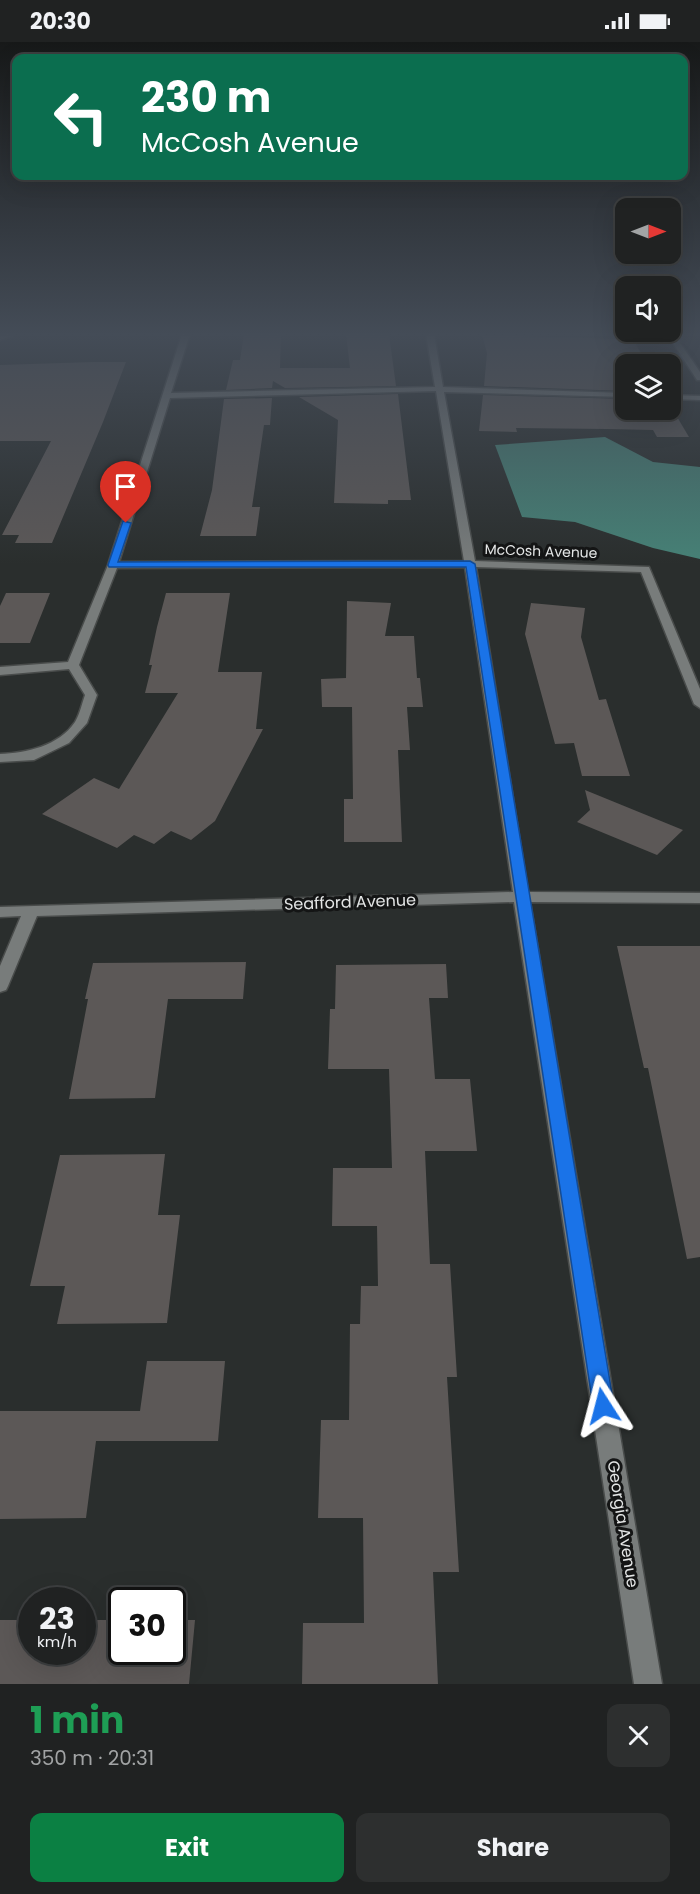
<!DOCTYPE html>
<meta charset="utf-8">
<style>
:root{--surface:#202222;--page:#2d2f2f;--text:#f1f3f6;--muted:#a2a4a5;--line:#3d3f40;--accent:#0b8043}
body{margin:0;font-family:Poppins,sans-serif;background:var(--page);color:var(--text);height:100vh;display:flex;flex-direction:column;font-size:22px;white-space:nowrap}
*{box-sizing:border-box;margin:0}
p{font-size:20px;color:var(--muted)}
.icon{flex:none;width:33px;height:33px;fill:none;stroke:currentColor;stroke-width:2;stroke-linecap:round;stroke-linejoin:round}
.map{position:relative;height:1642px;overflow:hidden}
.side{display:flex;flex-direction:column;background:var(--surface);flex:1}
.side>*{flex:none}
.hud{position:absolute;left:12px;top:12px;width:676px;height:126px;border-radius:12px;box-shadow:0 6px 24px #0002,0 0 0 2px var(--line);background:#0b6e4f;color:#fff;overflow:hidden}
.needle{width:39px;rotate:90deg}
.fabs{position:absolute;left:615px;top:156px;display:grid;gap:12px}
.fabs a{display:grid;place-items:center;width:66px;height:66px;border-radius:12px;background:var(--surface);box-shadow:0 6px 24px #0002,0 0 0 2px var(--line);font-size:30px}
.speed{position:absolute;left:18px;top:1545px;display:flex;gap:12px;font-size:30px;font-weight:700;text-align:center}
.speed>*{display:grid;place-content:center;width:78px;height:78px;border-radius:50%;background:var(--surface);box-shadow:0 6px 24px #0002,0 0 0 2px var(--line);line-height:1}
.speed small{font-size:15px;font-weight:400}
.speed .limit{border:3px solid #111;border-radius:9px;background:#fff;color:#111}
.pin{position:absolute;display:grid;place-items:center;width:51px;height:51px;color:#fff;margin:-62px -26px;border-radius:50% 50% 50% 0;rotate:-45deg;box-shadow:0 0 6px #0007}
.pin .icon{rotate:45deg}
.me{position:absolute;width:66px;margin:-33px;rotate:351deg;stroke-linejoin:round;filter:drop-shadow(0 0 4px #0008)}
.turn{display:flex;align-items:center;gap:21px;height:126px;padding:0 30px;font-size:27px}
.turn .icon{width:78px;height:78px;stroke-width:2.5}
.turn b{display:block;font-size:42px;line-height:51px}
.round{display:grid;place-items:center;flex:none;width:63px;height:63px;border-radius:12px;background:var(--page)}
.head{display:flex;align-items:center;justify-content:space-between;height:102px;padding:0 30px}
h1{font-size:36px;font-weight:700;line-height:45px;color:#1e9e55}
.cta{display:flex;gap:12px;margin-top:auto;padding:12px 30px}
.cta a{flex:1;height:69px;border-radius:12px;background:var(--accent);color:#fff;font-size:24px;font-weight:700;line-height:69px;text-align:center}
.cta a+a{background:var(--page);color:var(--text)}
.status{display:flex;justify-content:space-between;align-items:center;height:42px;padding:0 30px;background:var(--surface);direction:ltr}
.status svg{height:16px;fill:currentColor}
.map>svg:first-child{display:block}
</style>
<div class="status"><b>20:30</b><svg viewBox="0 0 49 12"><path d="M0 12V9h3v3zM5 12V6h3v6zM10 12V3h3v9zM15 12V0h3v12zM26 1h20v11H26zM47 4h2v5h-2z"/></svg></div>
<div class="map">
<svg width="700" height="1642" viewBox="0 0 700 1642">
<rect width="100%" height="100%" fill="#2a2e2d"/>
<path fill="#468176" d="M605,395L653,420L700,425V517L653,506L575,480L522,475L495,403Z"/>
<g fill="#5c5857">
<path d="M244,292H281L280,326H350L346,292H389L396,344L285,346L273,339L272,346L226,348L233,318H240Z"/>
<path d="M482,293L620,297L621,301H635L647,322H626V349L484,344L487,311Z"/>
<path d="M93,320H126L103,380L52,501H15L19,493H2L51,399H0V323Z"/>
<path d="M398,352L411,458H388V462L334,461L338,378L299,355Z"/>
<path d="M483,353L626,357V368H670V363L689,395H657L653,388L607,387L516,386L517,390L479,389Z"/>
<path d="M272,356L270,383H264L252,465H260L256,494H200L212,448L224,357Z"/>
<path d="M6,551H50L30,601H0V564Z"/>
<path d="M166,551H230L218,630H262L256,687H263L215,779L191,798L171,789L154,802L134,793L117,806L42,772L94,736L119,747L178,651H145L152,623H149L157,585Z"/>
<path d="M347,559L391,561L385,594H414L417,636H420L423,665H407L410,708H398L402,800H344V757H353L352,665H322L321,637L346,636Z"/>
<path d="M531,561L585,566L581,595L599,658L606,657L630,734H582L574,701L555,702L525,592Z"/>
<path d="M585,748L683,788L657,813L577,780L590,768Z"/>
<path d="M617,904H700V1215L687,1217L648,1026H644Z"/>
<path d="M246,920L243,957H168L155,1056L69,1057L88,957H85L93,921Z"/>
<path d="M446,922L448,956H429L435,1037H470L477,1109H425L430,1222H450L457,1335H447L459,1530H433L438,1642H302L303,1581H364L363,1476H318L321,1378H349L350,1282H360L361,1244H378L377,1184H332L333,1126H392L389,1027H328L330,967H335L336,923Z"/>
<path d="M165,1112L158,1173H180L167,1281L57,1282L65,1244H30L60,1113Z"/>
<path d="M147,1319H225L218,1399H96L86,1476L0,1477V1369H140Z"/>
<path d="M0,1578H32V1610H82V1578H122V1610H172V1578H195L189,1642H0Z"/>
</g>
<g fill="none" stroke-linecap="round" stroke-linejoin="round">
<defs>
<g id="minor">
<path d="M12,292V294L0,298V293Z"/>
<path d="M182,292H190L171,351L435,345L426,292H434L443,345L626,351V355L444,350L475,519L649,525L700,647V666L694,662L641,530L476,525L528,850L700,851V861L530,860L662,1642H634L514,860L37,874L8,944L6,948L0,950V924L21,874L0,875V865L513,850L465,525L117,526L79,623L97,653L87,681L69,701L34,718L0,720V712C26,711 59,704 75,680C80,672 82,661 85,653L69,627L0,633V625L68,620L108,523ZM436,349L464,519L119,520L170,356Z"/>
<path d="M667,292H674L700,330V338H697Z"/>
<path d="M670,353L700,354V358L670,357Z"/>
</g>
</defs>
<use href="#minor" stroke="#494c4b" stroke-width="3"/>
<use href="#minor" fill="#787c7b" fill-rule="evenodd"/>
</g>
<linearGradient id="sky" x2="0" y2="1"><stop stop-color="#171919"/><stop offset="0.56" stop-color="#444c57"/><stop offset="1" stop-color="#444c57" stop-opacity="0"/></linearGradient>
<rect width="700" height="522" fill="url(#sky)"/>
<path fill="#1a73e8" stroke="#114b97" stroke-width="1.5" d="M123,479L131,481L118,520L470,519L475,522L614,1364L611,1371L603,1374L596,1371L593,1364L466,525H109L108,523Z"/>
<g text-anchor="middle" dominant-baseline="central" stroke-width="6" stroke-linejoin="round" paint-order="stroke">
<g font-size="14" fill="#e4e6e6" stroke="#141515">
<text transform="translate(541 509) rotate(2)">McCosh Avenue</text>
</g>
<g font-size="16" fill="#e4e6e6" stroke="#141515">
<text transform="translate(350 860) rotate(-2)">Seafford Avenue</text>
<text transform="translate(623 1482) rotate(81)">Georgia Avenue</text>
</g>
</g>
</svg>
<div class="fabs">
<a><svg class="needle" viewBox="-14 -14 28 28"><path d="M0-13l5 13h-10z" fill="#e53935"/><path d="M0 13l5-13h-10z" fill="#a2a4a5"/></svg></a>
<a><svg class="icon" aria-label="sound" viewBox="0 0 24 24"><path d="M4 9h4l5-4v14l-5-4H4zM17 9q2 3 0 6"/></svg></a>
<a><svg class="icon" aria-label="layers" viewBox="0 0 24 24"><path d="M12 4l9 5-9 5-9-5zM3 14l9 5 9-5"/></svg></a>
</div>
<div class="speed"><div>23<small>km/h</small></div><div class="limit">30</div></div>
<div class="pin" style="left:126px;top:481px;background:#d93025"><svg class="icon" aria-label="arrive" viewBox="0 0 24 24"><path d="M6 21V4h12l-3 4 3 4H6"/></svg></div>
<svg class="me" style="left:603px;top:1364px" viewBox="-20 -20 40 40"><path d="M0-17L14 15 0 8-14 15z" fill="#1a73e8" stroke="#fff" stroke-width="4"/></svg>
<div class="hud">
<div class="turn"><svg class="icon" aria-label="left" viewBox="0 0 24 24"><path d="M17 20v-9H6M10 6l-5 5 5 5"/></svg><div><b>230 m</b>McCosh Avenue</div></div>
</div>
</div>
<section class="side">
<div class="head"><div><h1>1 min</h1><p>350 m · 20:31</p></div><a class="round"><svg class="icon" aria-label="close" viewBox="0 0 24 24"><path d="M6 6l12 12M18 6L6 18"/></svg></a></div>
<div class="cta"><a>Exit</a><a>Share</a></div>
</section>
